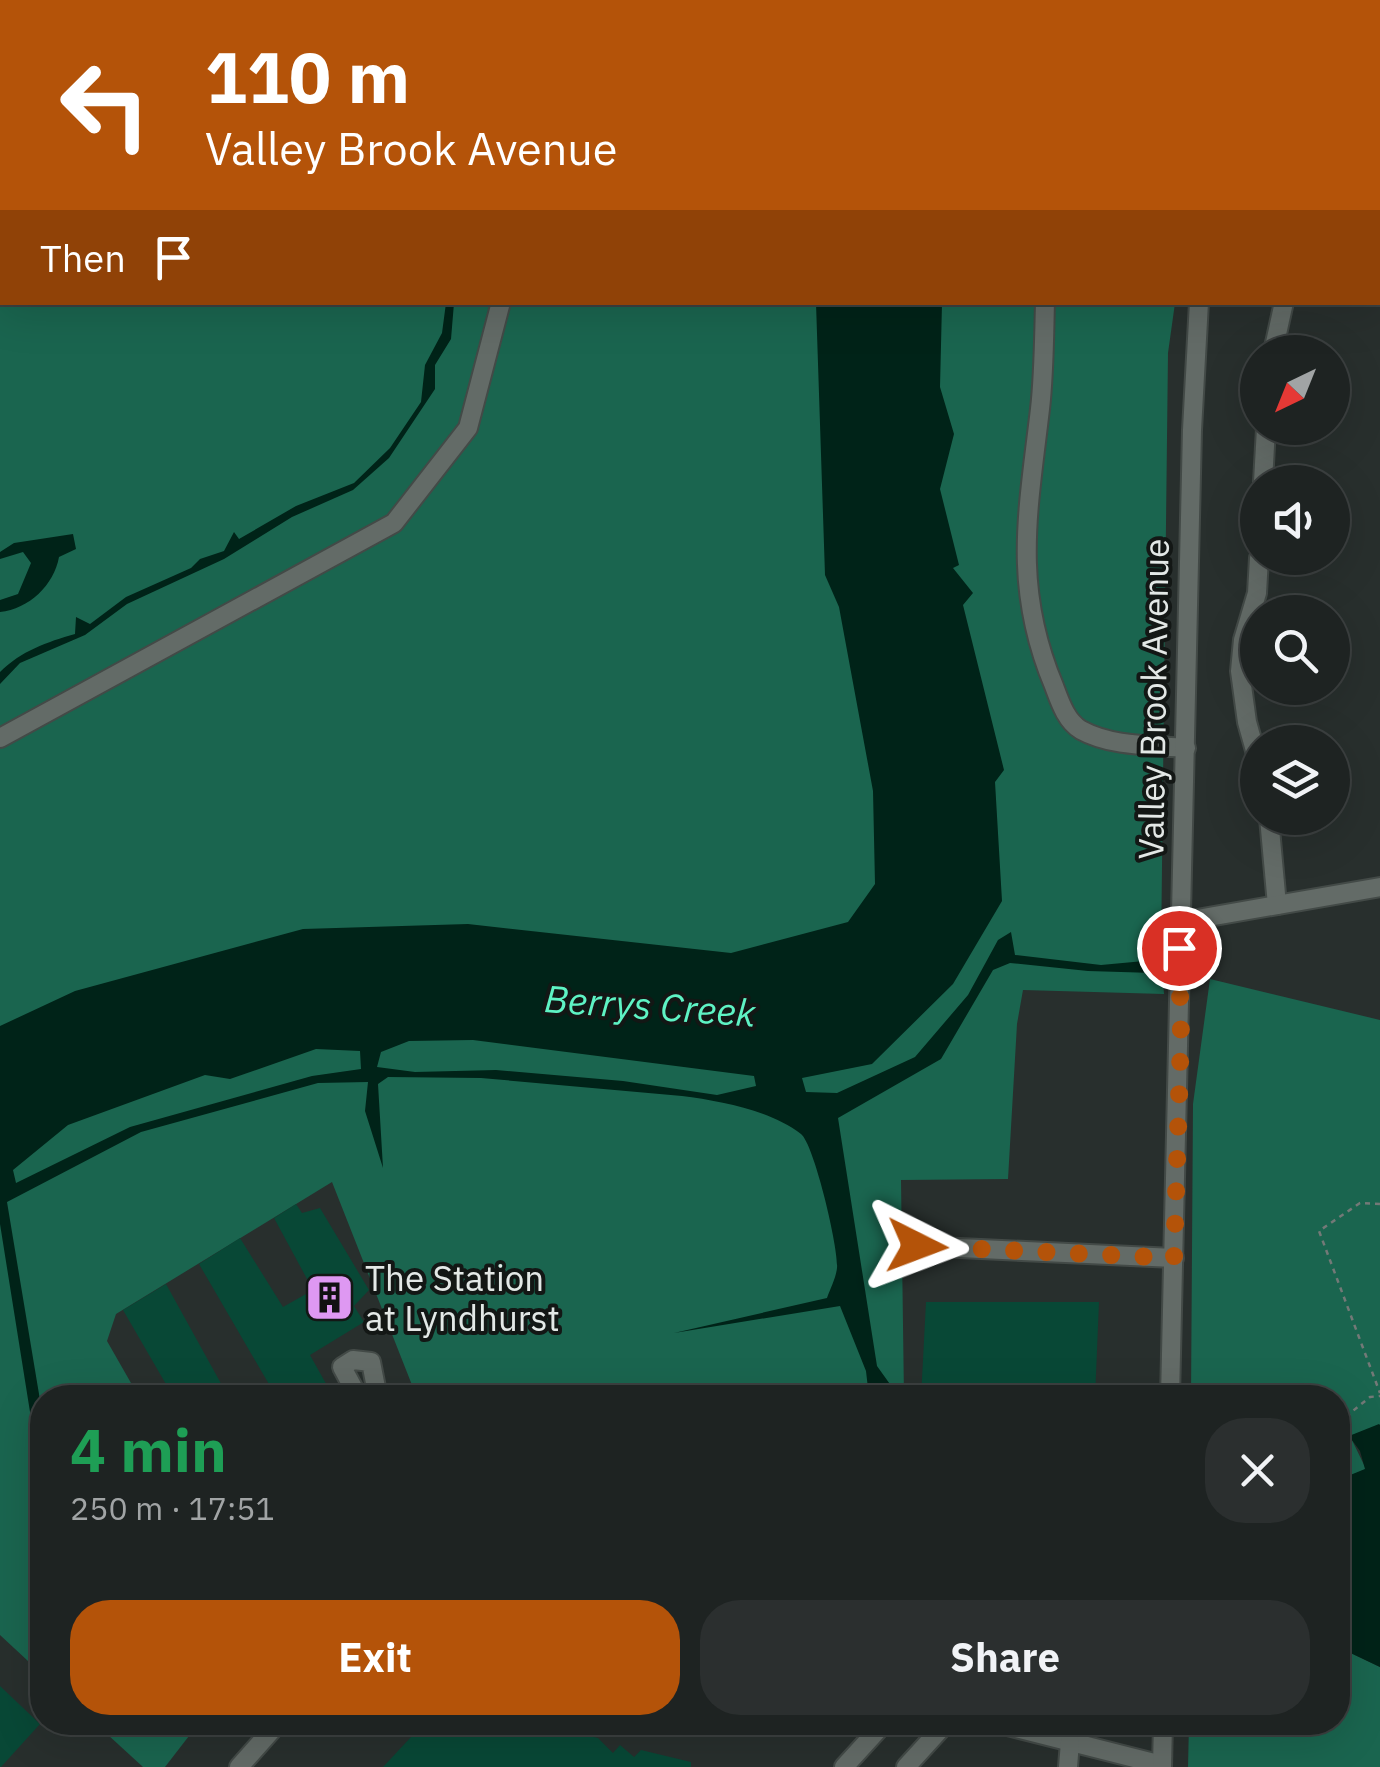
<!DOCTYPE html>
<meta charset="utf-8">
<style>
:root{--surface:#1e2322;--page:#2b2f2f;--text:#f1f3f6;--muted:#a1a4a5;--line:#3c4040;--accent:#b45309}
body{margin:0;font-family:"IBM Plex Sans",sans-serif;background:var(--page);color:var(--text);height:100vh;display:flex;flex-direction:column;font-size:38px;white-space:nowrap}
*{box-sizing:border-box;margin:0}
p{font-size:32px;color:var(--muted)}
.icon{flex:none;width:55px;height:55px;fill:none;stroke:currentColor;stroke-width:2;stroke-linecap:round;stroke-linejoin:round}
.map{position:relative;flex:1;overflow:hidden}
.sheet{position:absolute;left:30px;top:1385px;width:1320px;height:350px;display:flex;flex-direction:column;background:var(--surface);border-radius:40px;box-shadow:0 10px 40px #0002,0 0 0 2px var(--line)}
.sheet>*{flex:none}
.guide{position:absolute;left:0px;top:0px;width:1380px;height:305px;box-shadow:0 10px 40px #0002,0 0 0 2px var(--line);background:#b45309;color:#fff;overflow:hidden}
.needle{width:65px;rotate:223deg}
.tools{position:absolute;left:1240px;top:335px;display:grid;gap:20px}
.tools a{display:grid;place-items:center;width:110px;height:110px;border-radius:50%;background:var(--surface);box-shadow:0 10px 40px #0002,0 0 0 2px var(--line);font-size:50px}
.pin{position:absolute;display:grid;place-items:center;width:85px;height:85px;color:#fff;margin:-42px;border:5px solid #fff;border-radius:50%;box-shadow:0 2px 10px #0007}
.me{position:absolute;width:110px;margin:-55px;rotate:93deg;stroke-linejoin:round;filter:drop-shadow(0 0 8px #0008)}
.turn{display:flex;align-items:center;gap:35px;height:210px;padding:0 40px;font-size:45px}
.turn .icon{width:130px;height:130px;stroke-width:2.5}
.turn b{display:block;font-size:70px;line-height:85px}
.then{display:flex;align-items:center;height:95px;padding:0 40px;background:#0003;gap:20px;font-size:38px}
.round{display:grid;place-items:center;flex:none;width:105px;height:105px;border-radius:40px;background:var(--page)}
.overview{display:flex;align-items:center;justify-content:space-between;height:170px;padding:0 40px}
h1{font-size:60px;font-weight:800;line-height:75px;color:#1e9e55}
.primary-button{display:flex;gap:20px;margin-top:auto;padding:20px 40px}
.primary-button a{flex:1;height:115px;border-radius:40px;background:var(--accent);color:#fff;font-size:40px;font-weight:800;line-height:115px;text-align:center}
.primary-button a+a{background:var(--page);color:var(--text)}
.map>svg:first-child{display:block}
</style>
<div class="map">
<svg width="1380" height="1767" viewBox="0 0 1380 1767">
<rect width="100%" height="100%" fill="#282f2d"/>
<g fill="#1a654f">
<path d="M0,0H1372L2,2V302L1175,303L1168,353L1161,953L1164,994L1023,990L1017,1024L1008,1179L901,1180L904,1397H413L412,1385L332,1182L116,1314L107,1341L139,1397L42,1398V1674L0,1635Z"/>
<path d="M1210,979L1380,1020V1425L1350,1436L1366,1469L1343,1479L1338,1475V1398H1191L1193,1104Z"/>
<path d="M1338,1647L1380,1667V1767H1188L1189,1723L1338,1722Z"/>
<path d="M95,1723H199L165,1767H143Z"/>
</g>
<g fill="#002318" fill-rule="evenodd">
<path d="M446,303H454L451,339L435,365V389L389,458L353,490L292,517L224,559L127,604L85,635L20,663L0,684V672C21,651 47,642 75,634L76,617L90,624L126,597L191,568L200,559L224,551L234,532L239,539L296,506L354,483L390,448L421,402L425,365L442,333Z"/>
<path d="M816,303H942L940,387L954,434L940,489L959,565L953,568L973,593L963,605L1004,770L995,782L1002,901L953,984L872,1064L802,1078L806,1092L837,1093L915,1057L968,995L998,940L1011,932L1015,955L1101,965L1155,960L1154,973L1088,971L1010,963L993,970L941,1059L838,1118L877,1366L892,1387L884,1397H869L866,1371L840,1306L674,1333L827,1298C830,1289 836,1278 837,1268C839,1249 814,1144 801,1134C769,1110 721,1101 682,1096L481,1078L388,1077L378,1084L383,1168L365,1111L368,1082L318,1083L141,1132L7,1202L42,1412V1487L0,1224V1026L75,991L303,929L468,924L731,953L848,922L875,884L873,791L839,607L825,575ZM473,1040L754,1076L756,1086L717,1095L623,1081L496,1070L415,1072L377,1067L381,1052L409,1041ZM316,1049L360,1051L361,1069L312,1076L130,1127L16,1183L13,1170L68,1125L205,1075L230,1079Z"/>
<path d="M73,534L76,549L59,557C54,585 29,609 0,612V600L18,594L31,563L23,552L0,559V552L14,543Z"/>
<path d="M1379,1424L1380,1425V1667L1338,1647V1475L1343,1478L1365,1469L1360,1451L1349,1436Z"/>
</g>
<g fill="#084836">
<path d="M296,1204L302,1213L320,1208L369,1290L354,1306L364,1322L310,1355L334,1398H277L199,1264L240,1238L283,1307L313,1290L274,1218Z"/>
<path d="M166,1284L229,1398H174L123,1310Z"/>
<path d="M926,1302H1099L1095,1398H921Z"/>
<path d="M0,1686L40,1724L1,1767H0Z"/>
<path d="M425,1722L440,1734L450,1722H520L531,1733L538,1725L552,1737L559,1729L598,1738L613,1753L620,1745L634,1757L641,1750L691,1762V1767H383Z"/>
</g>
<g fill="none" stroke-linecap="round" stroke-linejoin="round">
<defs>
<g id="minor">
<path d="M454,0L455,2"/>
<path d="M1001,0V2"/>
<path d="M1215,0L1218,2"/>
<path d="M1378,26L1380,25"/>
<path d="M1378,257L1380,256"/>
<path d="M1045,302C1044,338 1044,374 1040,409C1028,512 1012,586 1054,686C1060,702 1066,721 1081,730C1112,747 1152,745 1186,748"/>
<path d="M1273,352L1284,302"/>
<path d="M1263,482L1266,428"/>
<path d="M0,738L394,523L468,428L501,302"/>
<path d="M1258,761L1247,722L1240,671L1243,640L1257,593L1259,558"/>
<path d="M1269,818L1277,905"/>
<path d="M1180,922L1380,887"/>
<path d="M917,1246L1174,1258"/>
<path d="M378,1396L357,1395L342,1367L353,1360L371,1362L378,1398"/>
<path d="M1170,1398L1192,430L1199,302"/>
<path d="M992,1722L1162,1765"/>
<path d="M239,1767L279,1722"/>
<path d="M844,1767L885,1722"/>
<path d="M906,1767L947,1722"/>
<path d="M1068,1767L1070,1742"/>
<path d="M1162,1767L1163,1722"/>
</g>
</defs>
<use href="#minor" stroke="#434a47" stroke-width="22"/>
<g stroke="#737977" stroke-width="2.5" stroke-dasharray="5 5" stroke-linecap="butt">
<path d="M0,235L2,231"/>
<path d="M1380,1204L1360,1203L1319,1231L1380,1393"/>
<path d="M1338,1423L1370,1397L1380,1396"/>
</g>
<use href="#minor" stroke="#636b67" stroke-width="18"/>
</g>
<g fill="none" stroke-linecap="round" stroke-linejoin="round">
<path stroke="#b45309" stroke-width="18" stroke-dasharray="0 32.4" d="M917,1246L1174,1258L1181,1036L1179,948"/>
</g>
<defs>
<symbol id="building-square" viewBox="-11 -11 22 22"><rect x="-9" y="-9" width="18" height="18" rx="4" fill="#de98f2" stroke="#131715"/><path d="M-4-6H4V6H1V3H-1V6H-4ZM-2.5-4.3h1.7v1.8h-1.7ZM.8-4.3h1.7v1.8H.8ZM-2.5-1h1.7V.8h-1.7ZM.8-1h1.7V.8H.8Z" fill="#111"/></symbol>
</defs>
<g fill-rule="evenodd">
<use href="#building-square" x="302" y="1270" width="55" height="55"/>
</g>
<g text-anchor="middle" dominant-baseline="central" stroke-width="8" stroke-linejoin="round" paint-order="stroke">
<g font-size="35" fill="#e3e8e6" stroke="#131715">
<text transform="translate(1153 699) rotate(-89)">Valley Brook Avenue</text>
</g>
<g font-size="35" fill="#e3e8e6" stroke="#131715" text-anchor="start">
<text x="365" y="1278">The Station<tspan x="365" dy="40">at Lyndhurst</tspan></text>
</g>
<g font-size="38" font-style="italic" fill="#5ef3c4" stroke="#131715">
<text transform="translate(650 1005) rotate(4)">Berrys Creek</text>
</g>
</g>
</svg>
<div class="tools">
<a><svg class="needle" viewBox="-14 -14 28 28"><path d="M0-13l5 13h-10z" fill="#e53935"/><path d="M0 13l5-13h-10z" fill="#a1a4a5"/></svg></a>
<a><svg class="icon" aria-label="sound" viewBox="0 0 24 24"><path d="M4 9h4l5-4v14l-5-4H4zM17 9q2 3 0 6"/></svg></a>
<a><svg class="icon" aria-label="search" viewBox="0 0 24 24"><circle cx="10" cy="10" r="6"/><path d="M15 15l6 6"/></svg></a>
<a><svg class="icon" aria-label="layers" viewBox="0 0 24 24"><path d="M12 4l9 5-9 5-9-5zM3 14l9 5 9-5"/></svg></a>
</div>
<div class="pin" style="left:1179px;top:948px;background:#d93025"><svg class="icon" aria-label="arrive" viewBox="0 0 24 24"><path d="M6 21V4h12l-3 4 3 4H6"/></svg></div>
<svg class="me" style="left:917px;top:1246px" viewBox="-20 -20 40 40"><path d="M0-17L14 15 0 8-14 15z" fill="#b45309" stroke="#fff" stroke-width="4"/></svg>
<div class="guide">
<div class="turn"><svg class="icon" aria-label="left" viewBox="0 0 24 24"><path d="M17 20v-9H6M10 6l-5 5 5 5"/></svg><div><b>110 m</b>Valley Brook Avenue</div></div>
<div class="then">Then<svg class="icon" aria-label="arrive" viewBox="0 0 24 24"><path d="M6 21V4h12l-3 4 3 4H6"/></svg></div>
</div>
<section class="sheet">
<div class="overview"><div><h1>4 min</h1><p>250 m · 17:51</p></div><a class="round"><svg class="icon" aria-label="close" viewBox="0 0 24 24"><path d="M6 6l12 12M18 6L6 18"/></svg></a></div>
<div class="primary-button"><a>Exit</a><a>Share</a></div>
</section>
</div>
